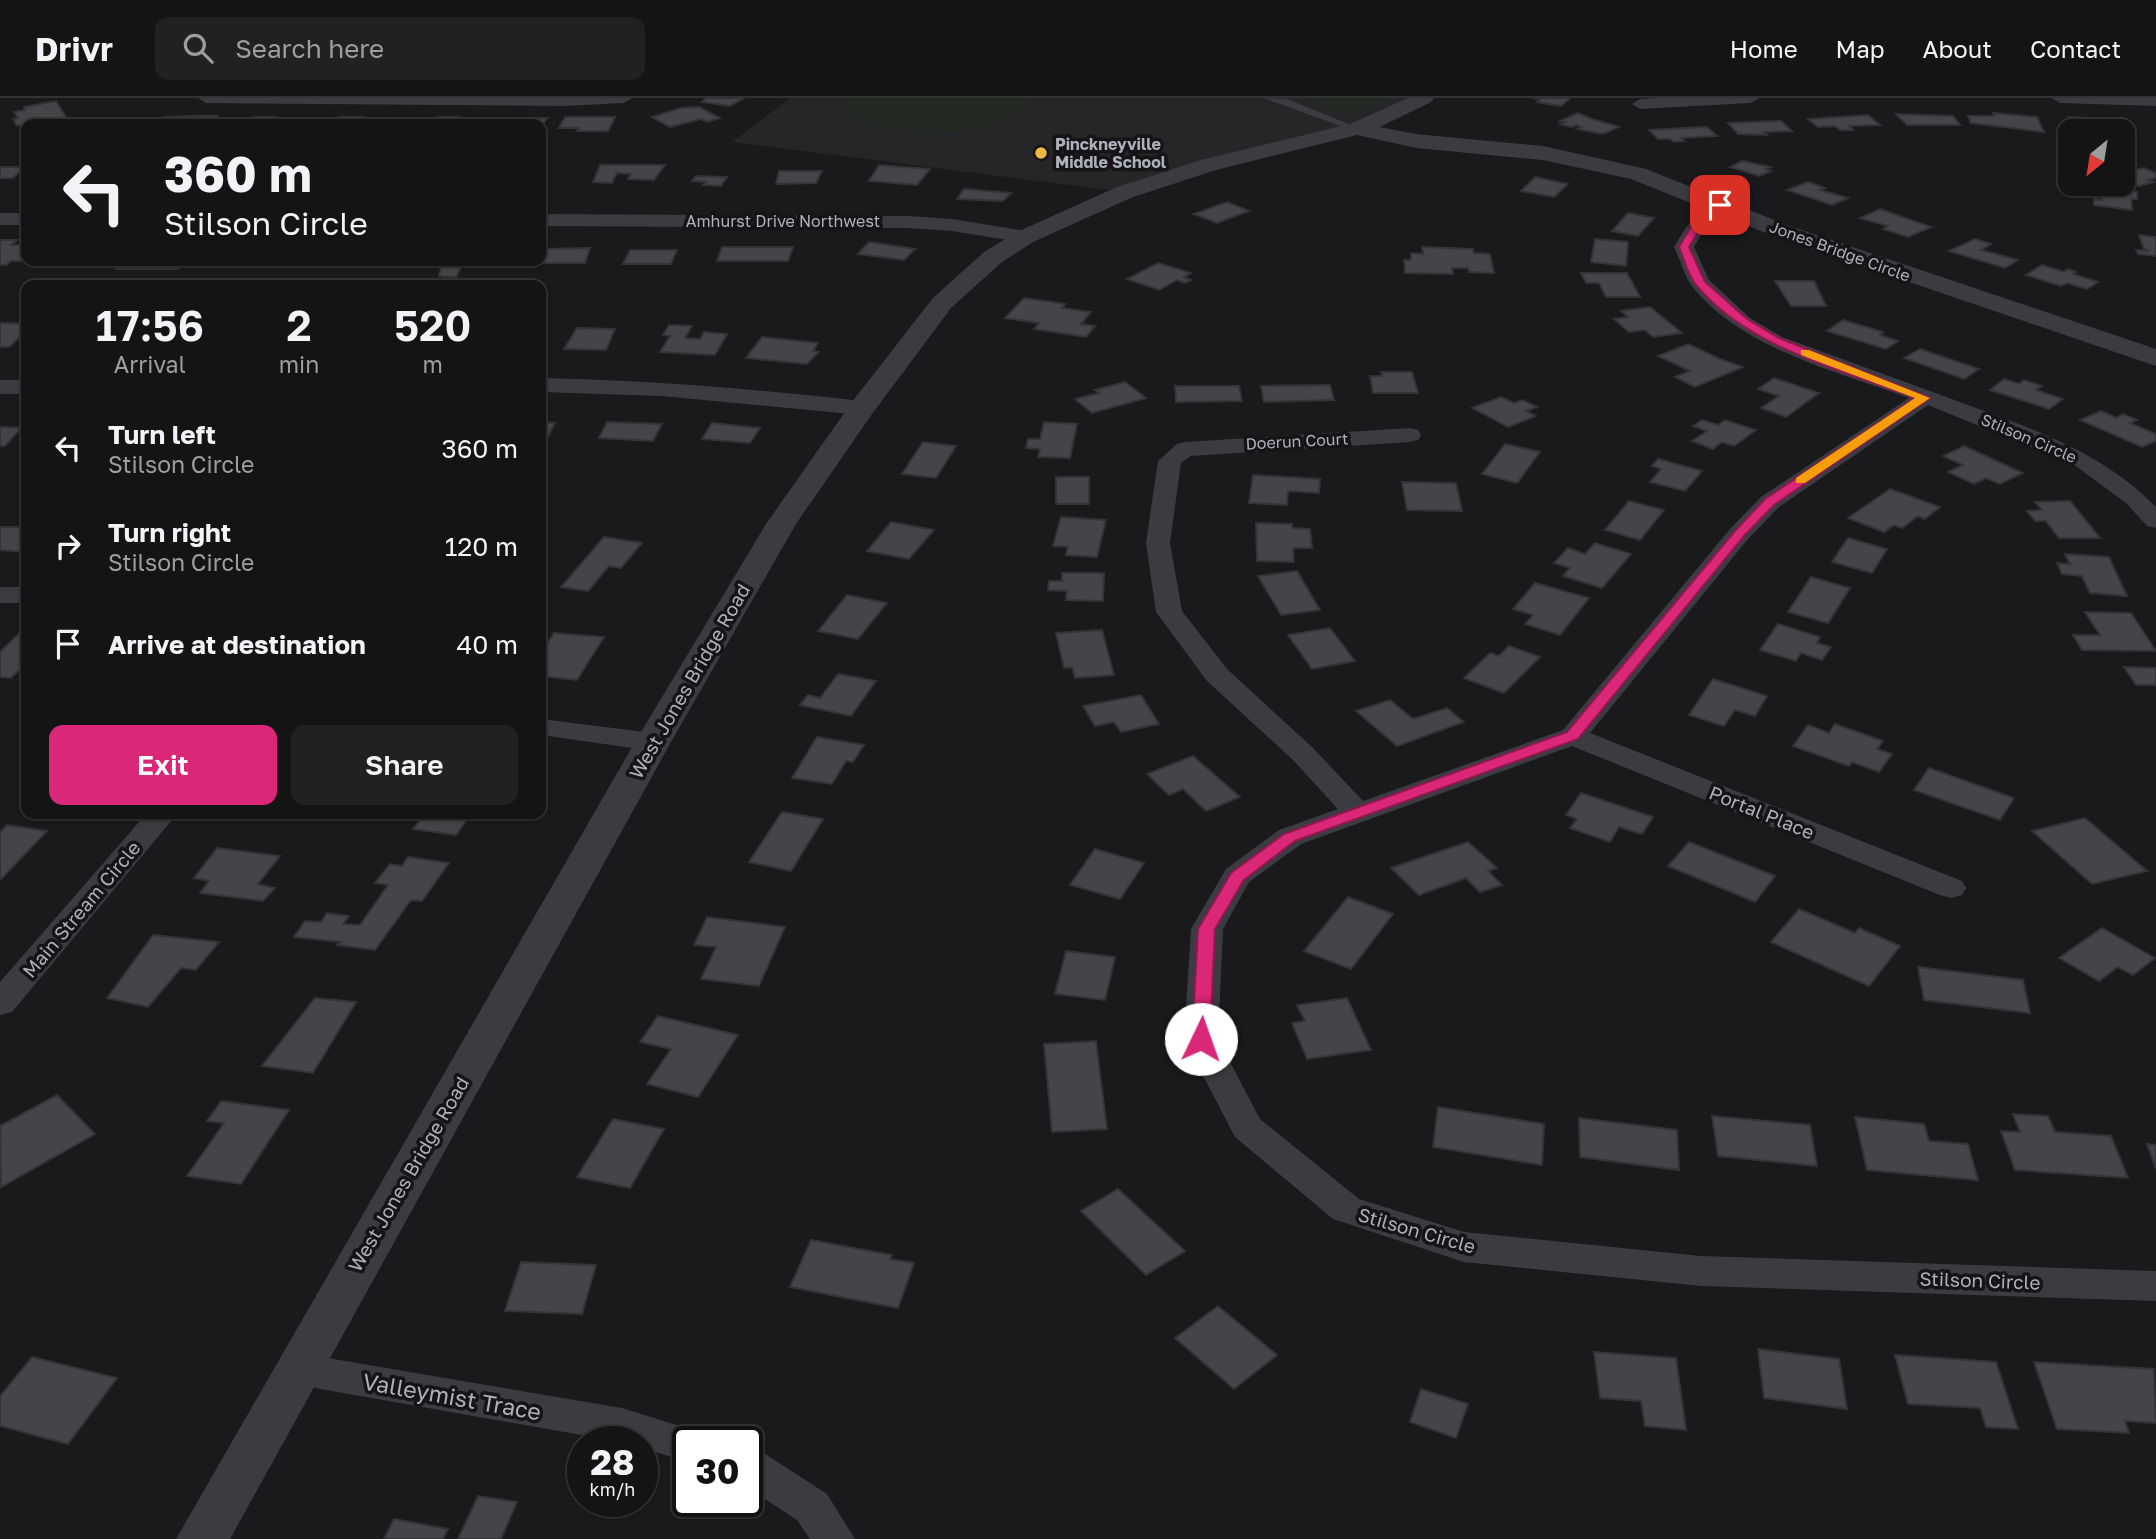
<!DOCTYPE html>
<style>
:root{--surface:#141415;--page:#212122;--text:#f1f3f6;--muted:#9d9ea0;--line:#333334;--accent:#db2777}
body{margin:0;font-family:"Golos Text",sans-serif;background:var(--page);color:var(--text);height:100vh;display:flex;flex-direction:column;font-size:26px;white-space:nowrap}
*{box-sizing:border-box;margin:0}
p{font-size:23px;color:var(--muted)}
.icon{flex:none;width:38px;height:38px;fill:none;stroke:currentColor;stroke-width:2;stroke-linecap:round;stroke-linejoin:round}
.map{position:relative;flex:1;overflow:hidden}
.sheet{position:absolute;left:21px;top:182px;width:525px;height:539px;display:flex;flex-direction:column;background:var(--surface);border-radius:14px;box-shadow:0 2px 5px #0004,0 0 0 2px var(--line)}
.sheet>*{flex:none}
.guide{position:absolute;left:21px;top:21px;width:525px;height:147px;border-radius:14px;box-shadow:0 2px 5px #0004,0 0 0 2px var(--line);background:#141415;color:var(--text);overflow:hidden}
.needle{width:46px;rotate:210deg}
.fabs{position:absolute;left:2058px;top:21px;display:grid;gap:14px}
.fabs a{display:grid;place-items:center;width:77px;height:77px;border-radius:14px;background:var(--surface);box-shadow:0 2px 5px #0004,0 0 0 2px var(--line);font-size:35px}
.speed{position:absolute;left:567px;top:1328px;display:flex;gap:14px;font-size:35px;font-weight:700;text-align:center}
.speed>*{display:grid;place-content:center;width:91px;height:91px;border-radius:50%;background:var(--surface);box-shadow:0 2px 5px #0004,0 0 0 2px var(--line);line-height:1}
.speed small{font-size:18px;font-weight:400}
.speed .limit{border:4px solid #111;border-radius:10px;background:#fff;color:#111}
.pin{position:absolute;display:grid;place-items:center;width:60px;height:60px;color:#fff;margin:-30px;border-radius:14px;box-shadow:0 4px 10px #0006}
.me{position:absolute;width:77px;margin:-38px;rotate:3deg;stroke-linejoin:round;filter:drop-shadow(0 0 5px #0008)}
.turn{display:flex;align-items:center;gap:24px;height:147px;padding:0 28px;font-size:32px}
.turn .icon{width:91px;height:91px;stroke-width:2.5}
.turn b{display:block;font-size:49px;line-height:60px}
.eta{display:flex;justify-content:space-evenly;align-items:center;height:119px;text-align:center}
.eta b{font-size:42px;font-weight:600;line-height:49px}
.button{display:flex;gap:14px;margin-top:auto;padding:14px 28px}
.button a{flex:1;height:80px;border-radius:14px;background:var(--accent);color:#fff;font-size:28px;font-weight:600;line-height:80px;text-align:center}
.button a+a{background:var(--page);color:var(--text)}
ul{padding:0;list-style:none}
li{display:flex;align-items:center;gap:21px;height:98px;padding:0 28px}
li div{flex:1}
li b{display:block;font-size:26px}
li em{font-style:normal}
header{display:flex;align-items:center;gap:42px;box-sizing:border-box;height:98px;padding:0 35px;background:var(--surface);border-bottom:2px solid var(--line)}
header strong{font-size:33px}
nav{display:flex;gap:38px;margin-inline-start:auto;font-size:24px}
.search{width:490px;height:63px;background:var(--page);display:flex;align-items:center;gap:18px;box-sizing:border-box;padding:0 24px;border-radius:14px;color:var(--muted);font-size:26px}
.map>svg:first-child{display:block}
</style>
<header>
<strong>Drivr</strong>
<div class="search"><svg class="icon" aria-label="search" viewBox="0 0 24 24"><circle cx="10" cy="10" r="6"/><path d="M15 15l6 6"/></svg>Search here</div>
<nav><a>Home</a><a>Map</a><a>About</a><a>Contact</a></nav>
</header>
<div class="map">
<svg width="2156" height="1441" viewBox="0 0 2156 1441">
<rect width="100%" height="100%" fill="#1a1a1c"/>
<path fill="#262629" d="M790,0H1424L1390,18L1125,94L732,44Z"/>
<g fill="#222a23">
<path d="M849,0H1033C1022,10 1011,19 997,25C957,40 880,41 846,11Z"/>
<path d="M1311,0H1394C1369,11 1332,27 1311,0Z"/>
</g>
<g fill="#444549" stroke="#343438" stroke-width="2">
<path d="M706,0H744L730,8L702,4Z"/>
<path d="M1533,0H1568L1569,1L1561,8L1537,4L1540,1Z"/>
<path d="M56,3L66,19L17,28L13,21L18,20L14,14L25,12L24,9Z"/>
<path d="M699,9L720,20L707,24L701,21L670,29L652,19L681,10Z"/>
<path d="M1578,15L1592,21L1619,29L1603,36L1577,31L1582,29L1577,27L1571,29L1560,26L1565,24L1560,23Z"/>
<path d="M1993,15L2037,19L2044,34L1971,25L1968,18H1994Z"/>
<path d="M1896,16L1953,18L1960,27H1907Z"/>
<path d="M1868,17L1880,27L1849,28L1853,32H1840L1835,28L1818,29L1808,21Z"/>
<path d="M198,18H217L208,26H156L164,19Z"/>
<path d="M254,19H276L274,22H306L303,26H248Z"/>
<path d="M339,19H360L386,22L383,26H334Z"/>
<path d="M438,19H458L454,26H400L403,22L435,24Z"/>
<path d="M565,19H615L608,33H577L579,30H559Z"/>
<path d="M2069,19L2122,22L2129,31H2078Z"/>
<path d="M525,20H547L541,30V26H492L494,23H523Z"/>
<path d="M96,21L124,25H141L87,26Z"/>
<path d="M1781,23L1792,33L1764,34L1767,37L1738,36L1728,25Z"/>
<path d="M1707,29L1717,38L1681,40L1685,43L1674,44L1670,41H1658L1649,32Z"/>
<path d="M1742,63L1771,69L1766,71L1771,73L1759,78L1730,69Z"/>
<path d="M600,67H665L654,82L628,81L631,76L617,75L612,85L593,84Z"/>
<path d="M879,67L930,71L917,87L869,83Z"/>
<path d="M0,69H24L13,80H0Z"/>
<path d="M2144,70L2156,75V80L2148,82L2153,84L2139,88L2123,81V75Z"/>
<path d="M779,73H822L816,85L776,86Z"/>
<path d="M696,78L727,79L721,88L703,87L706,84L692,83Z"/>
<path d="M1535,79L1568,86L1554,99L1521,93Z"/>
<path d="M1808,84L1825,90L1820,92L1848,100L1832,107L1787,92Z"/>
<path d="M2090,86L2137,94V101H2131L2132,112L2094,107V101L2102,102L2103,95L2090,94Z"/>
<path d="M964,91L1011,95L1003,103L957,101Z"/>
<path d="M1227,104L1249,113L1217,125L1194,116Z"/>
<path d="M1880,111L1894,116L1931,129L1908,139L1883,131L1888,128L1860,120Z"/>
<path d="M1628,115L1654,120L1638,138L1612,133Z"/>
<path d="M2139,137L2156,139V158L2138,156L2136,152L2149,153L2144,151Z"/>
<path d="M1595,141L1628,144L1626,168L1591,164Z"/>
<path d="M1975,141L1991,146L1981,152L2018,162L2005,170L1949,153Z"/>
<path d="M0,142H17L11,147H26V163H37H11L6,167H0Z"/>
<path d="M869,144L915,151L904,162L858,156Z"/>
<path d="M722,149H793L788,163H717Z"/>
<path d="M1422,149L1473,151L1474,155L1490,156L1494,175L1469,174L1468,170H1452L1453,176L1405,175L1404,162H1411V155L1423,156Z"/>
<path d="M590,150L585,165H537L541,163L543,151Z"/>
<path d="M630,152H677L671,166H623Z"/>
<path d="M123,163H188L178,171H116Z"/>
<path d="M443,163H513L510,169H461L456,179L439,178Z"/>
<path d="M1158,165L1191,175L1184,179L1191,182L1185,185L1177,182L1159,192L1127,181Z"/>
<path d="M2042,167L2064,174L2068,171L2076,174L2073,176L2098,184L2087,191L2067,185L2061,188L2026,177Z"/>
<path d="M1581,175H1627L1640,199H1606L1599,185H1586Z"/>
<path d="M1775,183H1814L1826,208H1791Z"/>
<path d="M1024,200L1065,206L1062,210L1091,214L1081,226L1095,228L1086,239L1034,231L1039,225L1005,220Z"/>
<path d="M1650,209L1682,235L1653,239L1645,232L1629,234L1614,221L1628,219L1621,213Z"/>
<path d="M1843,222L1883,234L1880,237L1898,243L1886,251L1827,233Z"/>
<path d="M0,225L26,226V233L9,249H0Z"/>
<path d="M669,227L692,228L685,240L700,241L704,234L727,236L715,257L660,254L670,238L663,237Z"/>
<path d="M577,230L615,231L606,252L564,251Z"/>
<path d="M762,239L818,245L813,253L819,254L807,266L746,260Z"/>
<path d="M1688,246L1720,261L1743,269L1695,289L1675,279L1690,273L1658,258Z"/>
<path d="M1920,251L1979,271L1964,281L1904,260Z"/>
<path d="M1381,274H1412L1418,295H1373L1370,278H1382Z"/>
<path d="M1774,280L1819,295L1786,319L1761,310L1779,298L1758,291Z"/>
<path d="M2004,281L2019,286L2024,282L2042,288L2036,292L2063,301L2049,311L1990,292Z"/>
<path d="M1125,284L1146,300L1092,315L1075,301L1099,295L1095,292Z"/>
<path d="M1330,287L1334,302L1264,304L1261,288Z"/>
<path d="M1175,288H1239L1242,303L1176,304Z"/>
<path d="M1501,299L1514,305L1523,302L1537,309L1526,313L1536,318L1508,329L1472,310Z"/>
<path d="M2101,313L2116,320L2123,316L2137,322L2130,325L2156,336V343L2142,349L2080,322Z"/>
<path d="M1702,322L1718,327L1725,322L1756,332L1734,348L1722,344L1713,351L1692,343L1707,333L1693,328Z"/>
<path d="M541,324L555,325L546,342H541Z"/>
<path d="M607,324L662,326L653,343L599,340Z"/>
<path d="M1044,324L1077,326L1070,360L1038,359L1040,351L1026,350L1028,341H1040Z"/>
<path d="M712,325L760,330L750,345L702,341Z"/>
<path d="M0,329L21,330L5,348H0Z"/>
<path d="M923,344L956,348L936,380L902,376Z"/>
<path d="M1505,346L1540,354L1517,385L1482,376Z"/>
<path d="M1964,348L2023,375L2000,386L1986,380L1974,386L1948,374L1963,367L1943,358Z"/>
<path d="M1658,361L1702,373L1685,393L1650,384L1661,371L1652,368Z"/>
<path d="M1253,377L1320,381L1319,395L1288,393L1287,407L1249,405Z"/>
<rect x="1056" y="379" width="33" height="27"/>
<path d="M1402,384L1456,385L1462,413L1407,412Z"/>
<path d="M1890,391L1940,409L1925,421L1918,418L1902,430L1894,427L1884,434L1848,420Z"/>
<path d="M1629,403L1664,412L1640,442L1605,432Z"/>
<path d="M2070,403L2100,440H2059L2046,423H2035L2027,413L2042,412L2035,404Z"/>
<path d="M1061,419L1106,422L1097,459L1066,457L1068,449L1053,448Z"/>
<path d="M891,424L934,432L909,461L867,453Z"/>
<path d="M1256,425L1292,426V430L1310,431L1312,450H1293L1294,464L1257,463Z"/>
<path d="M0,429H26V454L0,452Z"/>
<path d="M604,439L642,445L621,470L609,468L588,493L561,489Z"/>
<path d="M1848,440L1887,451L1872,475L1832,464Z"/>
<path d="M1595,445L1631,456L1602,490L1563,478L1570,470L1554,465L1568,450L1585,456Z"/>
<path d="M2065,456L2109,459L2127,498L2090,495L2082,478L2062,476L2057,465L2070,466Z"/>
<path d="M1297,473L1320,512L1281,517L1258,478Z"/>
<path d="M1062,475H1104L1103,503L1066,502L1067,493L1048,492L1049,483H1062Z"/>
<path d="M1811,479L1850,490L1828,525L1788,514Z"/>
<path d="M1535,485L1589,500L1560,537L1525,526L1533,517L1513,511Z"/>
<path d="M847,497L887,505L858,541L818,533Z"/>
<path d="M2085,514L2131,515L2156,553L2082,552L2073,537H2100Z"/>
<path d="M1778,526L1820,539L1817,545L1831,549L1822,562L1801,555L1796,563L1760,552Z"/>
<path d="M25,530L26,565L11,580L0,579V554Z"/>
<path d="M1330,530L1355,563L1312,571L1288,537Z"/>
<path d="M1102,532L1114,577L1075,580L1072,569L1064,570L1056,535Z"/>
<path d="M554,535L604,539L577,582L541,578V555Z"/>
<path d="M1509,548L1540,559L1504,595L1464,580L1490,555L1499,558Z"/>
<path d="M2124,569L2156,570V587H2136Z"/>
<path d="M838,576L876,583L851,618L800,607L808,597L820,600Z"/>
<path d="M1713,581L1767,598L1755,618L1735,612L1724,628L1689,617Z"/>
<path d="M1141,597L1159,626L1121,634L1114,624L1095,628L1083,608Z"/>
<path d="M1390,602L1413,621L1447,610L1464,624L1397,648L1356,613Z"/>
<path d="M1835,626L1883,643L1877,651L1892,656L1879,674L1852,664L1849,668L1793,648L1808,627L1829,635Z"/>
<path d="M817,639L864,647L853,664L846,663L832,686L792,680Z"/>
<path d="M1193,658L1240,699L1206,713L1183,691L1169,697L1147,676Z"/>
<path d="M1929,670L2014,700L2000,722L1914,692Z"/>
<path d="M1581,695L1653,719L1642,736L1619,729L1610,744L1570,730L1577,721L1566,717Z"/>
<path d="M782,714L823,721L791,773L749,764Z"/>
<path d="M425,716H471L456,737L413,731Z"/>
<path d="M2085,720L2147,773L2092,786L2032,733Z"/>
<path d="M7,727L47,733L0,782V734Z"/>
<path d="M1468,744L1497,770L1488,773L1502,787L1480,794L1466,780L1419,797L1391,770Z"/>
<path d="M1689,744L1775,778L1755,804L1668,768Z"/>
<path d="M217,750L280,758L258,786L275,790L263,803L200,795L209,783L194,780Z"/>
<path d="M1095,751L1144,765L1120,801L1070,787Z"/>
<path d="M408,759L449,765L422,803L411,802L375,852L337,847L341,844L294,839L305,823L321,824L327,815L349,818L343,826L360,827L388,787L375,785L390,766L402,768Z"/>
<path d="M1348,799L1393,816L1351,871L1304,853Z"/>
<path d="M1799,811L1855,835L1859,830L1900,848L1869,888L1771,844Z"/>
<path d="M707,819L785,829L759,888L701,881L716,849L694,847Z"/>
<path d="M2102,830L2155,860L2133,877L2118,869L2099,883L2059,860Z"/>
<path d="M153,837L219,844L196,872L181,870L148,909L107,900Z"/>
<path d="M1066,853L1115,859L1105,902L1055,896Z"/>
<path d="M1918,869L2023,882L2030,915L1924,902Z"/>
<path d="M315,900L356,904L313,975L262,968Z"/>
<path d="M1347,900L1371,952L1307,961L1292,925L1305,923L1297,907Z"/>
<path d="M658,918L738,937L698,999L647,986L671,951L640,944Z"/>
<path d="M1096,943L1107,1031L1052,1034L1044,946Z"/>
<path d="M57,997L95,1036L1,1089L0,1028Z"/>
<path d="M221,1003L289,1012L241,1086L187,1078L224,1025L207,1023Z"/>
<path d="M1438,1009L1544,1026L1542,1067L1433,1049Z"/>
<path d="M2013,1016L2048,1018L2055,1034L2111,1038L2128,1080L2015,1072L2001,1033L2020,1034Z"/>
<path d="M1712,1018L1810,1027L1817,1068L1718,1058Z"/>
<path d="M1855,1019L1924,1026L1929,1043L1968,1046L1978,1082L1867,1072Z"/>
<path d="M1579,1020L1677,1032L1679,1072L1580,1059Z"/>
<path d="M613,1021L664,1031L630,1090L577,1079Z"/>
<path d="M2147,1046L2156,1047V1071Z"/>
<path d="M1118,1091L1185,1153L1146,1177L1081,1113Z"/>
<path d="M811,1142L892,1157L890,1161L914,1165L898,1210L790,1189Z"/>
<path d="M521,1164L596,1167L582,1216L505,1213Z"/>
<path d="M1218,1208L1277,1257L1234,1291L1175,1240Z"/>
<path d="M1758,1251L1839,1261L1847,1311L1764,1300Z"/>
<path d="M1594,1254L1676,1260L1686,1332L1645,1328L1641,1303L1600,1300Z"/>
<path d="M1895,1257L1996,1264L2018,1331L1986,1329L1980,1310L1908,1306Z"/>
<path d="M32,1259L117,1280L68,1346L0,1328V1298Z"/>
<path d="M2034,1264L2154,1271L2156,1325L2125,1323L2129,1335L2057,1331Z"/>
<path d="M1421,1291L1468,1306L1456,1340L1410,1324Z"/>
<path d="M478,1398L517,1404L501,1441H458Z"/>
<path d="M394,1421L448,1431L443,1441H384Z"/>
</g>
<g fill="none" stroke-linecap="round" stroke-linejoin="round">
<path fill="#3b3c41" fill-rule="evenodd" d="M1264,0L1287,1L1361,31L1354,33Z"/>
<g fill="#3b3c41" fill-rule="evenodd">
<path d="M198,0H632L624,5L564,8L206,5Z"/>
<path d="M1657,0H1759L1751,5L1640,11L1632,6L1640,1Z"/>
<path d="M2052,0H2156V8L2060,5Z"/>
<path d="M1720,101L1729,107L1707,127L1694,149L1709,182L1750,220L1782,239C1838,259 1893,280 1949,300C2022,327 2100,351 2156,409V430L2147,428L2126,405L2073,366L1928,307L1779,409L1748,441L1590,635L1962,783L1966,790L1962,797L1951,800L1940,797L1572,648L1301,746L1249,784L1223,831L1218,941L1260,1021L1359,1101L1464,1134L1701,1158L2156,1173V1203L1701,1188L1464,1164L1333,1121L1235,1039L1184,941L1191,831L1226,771L1279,732L1338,711L1293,662L1207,583L1156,514L1146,445L1158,363L1177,346L1185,344L1410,330L1418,332L1421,337L1418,342L1410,344L1191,358L1181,365L1170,445L1182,513L1227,571L1313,650L1363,703L1563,632L1730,431L1761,399L1909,300C1838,274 1740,250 1692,188C1684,177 1680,161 1674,149C1685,131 1698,107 1720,101Z"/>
<rect x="0" y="115" width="26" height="12"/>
<path d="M541,116L908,118L952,121L1025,133L1035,139L1025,145L952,133L908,130L541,128Z"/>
<path d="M541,280C649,282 755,291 862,303L870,305L873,310L870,315L862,317L662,298L541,294Z"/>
<rect x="0" y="282" width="26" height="14"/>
<rect x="0" y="489" width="26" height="16"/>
<path d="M541,621L653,635L663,638L667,644L663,650L653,653L541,637Z"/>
<path d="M146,716H177L12,914L0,917V884Z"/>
<path d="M298,1255L622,1310L702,1335L707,1344H688V1364L642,1350V1344H621L298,1287L284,1282L278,1271L284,1260Z"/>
<path d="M747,1349L762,1354L827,1396L855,1441H810L797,1422L747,1389Z"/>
</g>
<path fill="#3b3c41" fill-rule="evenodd" d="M1408,0H1434L1431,4L1380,29L1416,36L1543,48L1646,71L1787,127L2156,251V268L1771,137L1631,81L1543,62L1416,50L1357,37L1216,72L1133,99L1033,144L1002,164L951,210L872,316L796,426L671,644L230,1441H176L635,644L766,426L852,304L933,200L984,154L1017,134L1117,89L1201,62L1350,26Z"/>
</g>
<path fill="#db2777" stroke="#8e194d" stroke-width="2" d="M1716,105L1725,107L1703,126L1689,149L1705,184L1747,221L1779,240L1930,300L1774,407L1744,438L1578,641L1295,743L1244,782L1215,831L1210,941L1207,946H1194L1192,941L1198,831L1231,775L1284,736L1567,634L1735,433L1765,401L1915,300C1843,273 1747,249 1697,188C1688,178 1684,161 1679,149L1695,122Z"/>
<path fill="#f59e0b" d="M1801,252H1809L1930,300L1805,385H1796V380L1915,300L1801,257Z"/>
<circle fill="#eeb940" stroke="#151517" stroke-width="2.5" cx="1041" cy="55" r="7"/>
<g text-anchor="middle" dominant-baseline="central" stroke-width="7" stroke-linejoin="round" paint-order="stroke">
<g font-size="16" font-weight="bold" fill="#adb1bb" stroke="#151517" text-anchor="start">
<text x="1055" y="46">Pinckneyville<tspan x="1055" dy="18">Middle School</tspan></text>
</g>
<g font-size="16" fill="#adb1bb" stroke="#151517">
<text x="783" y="123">Amhurst Drive Northwest</text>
<text transform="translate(1840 153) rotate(20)">Jones Bridge Circle</text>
<text transform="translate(2029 340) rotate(23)">Stilson Circle</text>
<text transform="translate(1297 343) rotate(-3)">Doerun Court</text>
</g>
<g font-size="19" fill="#adb1bb" stroke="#151517">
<text transform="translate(689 583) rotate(-60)">West Jones Bridge Road</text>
<text transform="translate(1762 714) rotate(22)">Portal Place</text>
<text transform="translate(81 811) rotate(-50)">Main Stream Circle</text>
<text transform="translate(408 1076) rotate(-60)">West Jones Bridge Road</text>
<text transform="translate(1417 1132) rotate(16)">Stilson Circle</text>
<text transform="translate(1980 1182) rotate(2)">Stilson Circle</text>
</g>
<g font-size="23" fill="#adb1bb" stroke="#151517">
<text transform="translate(452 1298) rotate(10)">Valleymist Trace</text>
</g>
</g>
</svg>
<div class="fabs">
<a><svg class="needle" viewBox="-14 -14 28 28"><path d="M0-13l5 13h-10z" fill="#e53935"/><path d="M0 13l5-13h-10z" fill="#9d9ea0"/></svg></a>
</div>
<div class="speed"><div>28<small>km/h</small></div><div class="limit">30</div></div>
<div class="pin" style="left:1720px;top:107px;background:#d93025"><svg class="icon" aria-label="arrive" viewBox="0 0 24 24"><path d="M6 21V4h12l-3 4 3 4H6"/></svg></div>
<svg class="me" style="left:1201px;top:941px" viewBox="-20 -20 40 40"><circle r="19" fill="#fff"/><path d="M0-13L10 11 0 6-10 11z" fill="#db2777"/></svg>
<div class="guide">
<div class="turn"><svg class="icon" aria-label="left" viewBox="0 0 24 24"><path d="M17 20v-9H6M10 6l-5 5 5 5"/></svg><div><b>360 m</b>Stilson Circle</div></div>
</div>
<section class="sheet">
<div class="eta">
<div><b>17:56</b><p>Arrival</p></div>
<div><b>2</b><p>min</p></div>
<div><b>520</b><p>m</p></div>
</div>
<ul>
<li><svg class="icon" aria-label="left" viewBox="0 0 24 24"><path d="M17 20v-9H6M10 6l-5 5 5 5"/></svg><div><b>Turn left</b><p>Stilson Circle</p></div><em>360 m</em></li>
<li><svg class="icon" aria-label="right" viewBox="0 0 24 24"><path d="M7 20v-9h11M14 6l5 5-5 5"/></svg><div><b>Turn right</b><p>Stilson Circle</p></div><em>120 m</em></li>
<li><svg class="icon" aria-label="arrive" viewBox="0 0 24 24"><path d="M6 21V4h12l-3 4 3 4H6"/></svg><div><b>Arrive at destination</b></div><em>40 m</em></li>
</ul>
<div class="button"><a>Exit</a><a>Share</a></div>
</section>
</div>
